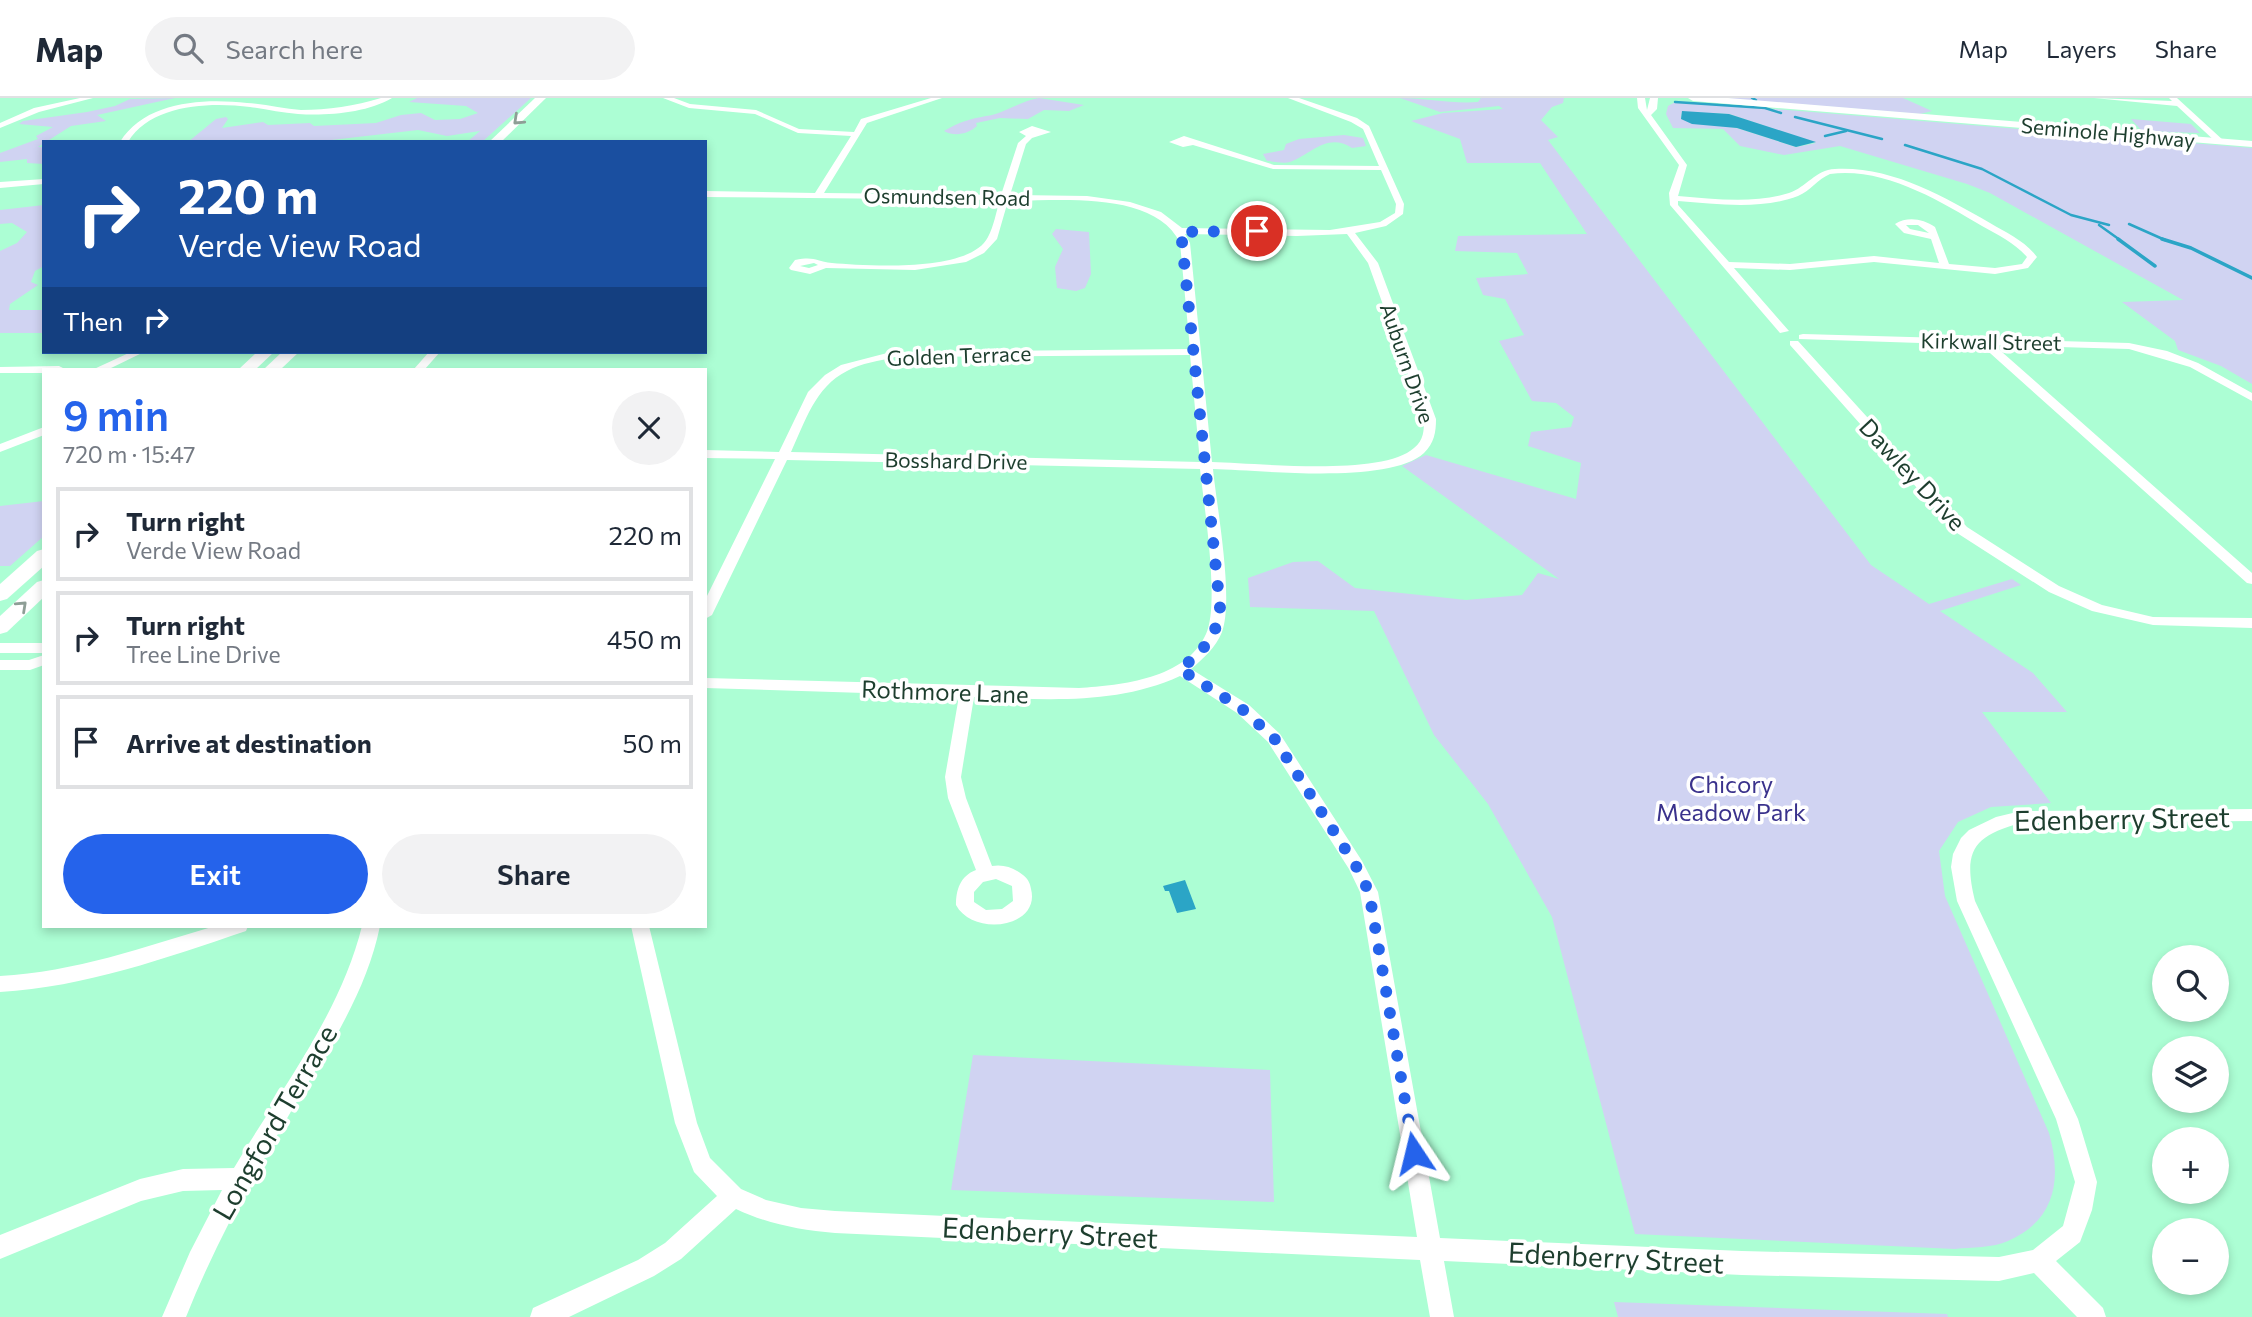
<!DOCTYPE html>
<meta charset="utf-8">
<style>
:root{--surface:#fff;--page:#f2f2f3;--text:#1f2937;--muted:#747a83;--line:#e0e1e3;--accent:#2563eb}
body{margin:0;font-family:Commissioner,sans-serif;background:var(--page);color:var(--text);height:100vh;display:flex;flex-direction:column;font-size:26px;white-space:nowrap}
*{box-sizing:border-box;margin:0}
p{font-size:23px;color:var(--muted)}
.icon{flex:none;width:38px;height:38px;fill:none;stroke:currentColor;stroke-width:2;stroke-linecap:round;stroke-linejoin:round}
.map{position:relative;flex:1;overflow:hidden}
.sheet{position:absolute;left:42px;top:270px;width:665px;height:560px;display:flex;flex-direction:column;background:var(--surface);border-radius:0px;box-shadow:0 4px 10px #0003}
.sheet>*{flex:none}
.top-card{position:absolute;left:42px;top:42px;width:665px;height:214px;border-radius:0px;box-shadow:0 4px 10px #0003;background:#1a4fa0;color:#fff;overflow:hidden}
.tools{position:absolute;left:2152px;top:847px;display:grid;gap:14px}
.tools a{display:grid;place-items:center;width:77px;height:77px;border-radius:50%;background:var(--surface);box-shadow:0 4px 10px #0003;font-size:35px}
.pin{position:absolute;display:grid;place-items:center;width:60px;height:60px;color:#fff;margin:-30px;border:4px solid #fff;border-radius:50%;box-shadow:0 2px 7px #0007}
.me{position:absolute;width:77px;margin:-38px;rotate:350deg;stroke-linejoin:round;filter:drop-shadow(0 0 5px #0008)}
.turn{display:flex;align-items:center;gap:24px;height:147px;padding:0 21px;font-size:32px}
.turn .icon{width:91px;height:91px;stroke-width:2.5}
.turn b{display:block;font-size:49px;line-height:60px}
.then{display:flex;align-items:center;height:66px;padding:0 21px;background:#0003;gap:14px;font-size:26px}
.round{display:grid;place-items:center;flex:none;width:74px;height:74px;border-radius:37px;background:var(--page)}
.head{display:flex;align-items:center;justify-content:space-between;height:119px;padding:0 21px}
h1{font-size:42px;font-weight:600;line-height:52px;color:var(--accent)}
.button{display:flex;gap:14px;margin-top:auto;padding:14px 21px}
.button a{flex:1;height:80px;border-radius:42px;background:var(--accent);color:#fff;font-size:28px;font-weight:600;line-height:80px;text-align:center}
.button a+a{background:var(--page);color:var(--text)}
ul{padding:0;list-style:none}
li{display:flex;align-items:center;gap:21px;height:94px;margin:0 14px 10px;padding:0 7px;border:4px solid var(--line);border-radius:0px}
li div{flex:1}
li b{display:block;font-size:26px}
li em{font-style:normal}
header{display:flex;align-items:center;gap:42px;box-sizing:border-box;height:98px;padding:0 35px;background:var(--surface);border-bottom:2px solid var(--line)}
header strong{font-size:33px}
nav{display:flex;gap:38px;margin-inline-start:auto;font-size:24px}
.search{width:490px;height:63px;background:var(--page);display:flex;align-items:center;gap:18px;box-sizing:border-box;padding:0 24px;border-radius:38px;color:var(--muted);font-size:26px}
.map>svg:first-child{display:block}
</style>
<header>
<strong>Map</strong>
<div class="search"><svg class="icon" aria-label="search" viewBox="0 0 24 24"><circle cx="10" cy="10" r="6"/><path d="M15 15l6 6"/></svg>Search here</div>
<nav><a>Map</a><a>Layers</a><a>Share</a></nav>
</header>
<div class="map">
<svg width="2252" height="1219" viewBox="0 0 2252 1219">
<rect width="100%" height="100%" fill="#acfed4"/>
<g fill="#d0d3f2" fill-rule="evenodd">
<path d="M175,0L97,17L106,23L71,28L38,49H44V66L27,65V61L0,64V55L38,41L36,38L53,29L19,26L23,23L87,14L115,8L130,1Z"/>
<path d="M417,0H531L482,44H467L480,33L447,38L418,32L314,44H188L216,21L226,19L228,21L222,30L263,24L268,27L310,25L314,28L376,25L401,17L421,15L435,22L460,21L478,15L466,8L409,4Z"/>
<path d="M1039,0L1084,7L1069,13L1044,12L1028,21L1000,20L976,25L977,28C968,36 955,39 944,33C959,24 970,21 986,18C1003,16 1020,3 1039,0Z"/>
<path d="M1400,0C1427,0 1451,6 1478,4L1481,0H1564L1563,5L1552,9L1541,22L1558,39L1548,42L1871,467L1929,506L2012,481L2021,487L1940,513L2033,575L2067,614H1982L2051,705L1991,709L1958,724L1939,753L1945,798L2049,1035C2062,1081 2056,1122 2008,1143C1993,1150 1971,1149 1955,1151L1635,1136L1552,819L1488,706L1434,637L1374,513L1250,509L1248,480L1293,464L1318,463L1355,490L1466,502L1522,497L1538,475L1559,481L1402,368L1426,357L1576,401L1581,365L1528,348L1531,334L1571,329L1574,319L1556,305L1532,303L1499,243L1524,237L1505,201L1483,197L1476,180L1528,176L1517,155L1455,153L1458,138L1587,136L1540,65H1467L1460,41L1411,23L1443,15L1503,11L1499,8L1440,14Z"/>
<path d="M1721,0H1903L1932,13L1920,16Z"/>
<path d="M1677,3L2252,50V286L2221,268L2178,252L2175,243L2122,204L2183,202L1990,95L1967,86L1840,48L1784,57L1740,48L1723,31L1673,30L1666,16L1668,8ZM1682,14L1729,16L1816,45L1796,49L1737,30L1681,21Z"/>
<path d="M2131,21L2191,26L2200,35L2142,33Z"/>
<path d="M1344,37L1363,40L1366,48L1352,50C1327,34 1312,56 1290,64C1283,66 1274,63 1267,63L1263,56L1284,52L1286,46L1299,41Z"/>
<path d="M44,107V168L35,173L31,184L38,187L10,206L9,212H44V235H0V153L17,145L27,134L12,125L0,126V112Z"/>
<path d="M1056,131L1089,134L1091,176L1085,190L1076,193L1057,190L1055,169L1063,151L1052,136Z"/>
<path d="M44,403V438L10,468H0V408Z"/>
<path d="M973,957L1270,972L1274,1104L951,1092Z"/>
<path d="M1614,1204L1947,1216L1948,1219H1618Z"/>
</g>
<g fill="#2ba5c6">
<path d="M1682,13L1729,16L1816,44L1796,49L1737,30L1692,26L1681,21Z"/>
<path d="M1185,782L1196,811L1177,815L1169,793H1165L1163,788Z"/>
</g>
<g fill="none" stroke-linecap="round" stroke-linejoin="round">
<g stroke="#2ba5c6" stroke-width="2.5">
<path d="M1752,0L1756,2"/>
<path d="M1675,4L1765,10L1781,15"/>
<path d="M1795,19L1882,41"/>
<path d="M1825,38L1846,33"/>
<path d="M1905,47L1982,71L2071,117L2109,127"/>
<path d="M2129,126L2165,142"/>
<path d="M2099,127L2120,142"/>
</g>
<g stroke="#2ba5c6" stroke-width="3.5">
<path d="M2118,141L2155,168"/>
<path d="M2162,141L2191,150L2252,180"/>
</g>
<g fill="#fff" fill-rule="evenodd">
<path d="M80,0H93L39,14L0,30V25L34,10Z"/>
<path d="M381,0H392C367,15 326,18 298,16C282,15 266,11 250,9C210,4 151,6 128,44H120C145,3 204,0 247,5C265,6 283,11 301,12C328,12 355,8 381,0Z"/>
<path d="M663,0H674L690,6L756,12L799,31L854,34L861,21L931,0H942L867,25L824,95L1001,97L1018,45L1026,38L1019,34L1032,28L1051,34L1032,40L1026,46L1010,97L1087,98L1130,104L1161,114L1182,130L1330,132L1380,124L1395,115L1396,106L1381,72L1273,71L1193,47L1183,49L1169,44L1184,38L1274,67L1379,68L1363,31L1351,24L1288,0H1299L1357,20L1369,28L1404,106L1403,116L1386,128L1355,135L1378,165L1436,321C1436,335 1434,345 1424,355C1389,387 1261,372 1213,371C1217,411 1234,500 1222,534C1216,549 1203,561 1191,571L1249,607L1280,636L1362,763L1378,794L1440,1140L1742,1153L1999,1159L2033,1152L2063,1128L2075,1084L2056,1021L1957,803L1951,769L1953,756L1961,740L1969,732L1996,719L2021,713L2252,711V723L2021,725C1972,738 1963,754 1975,803L2078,1021L2097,1084L2092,1112L2080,1144L2056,1163L2103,1210L2106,1219H2077L2034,1175L1999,1183L1742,1177L1444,1163L1454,1219H1430L1420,1162L835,1135C799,1132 768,1126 736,1111L681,1161L654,1178L569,1219H530L533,1210L638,1162L665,1145L717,1098L694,1074L675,1025L631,828H649L697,1025L710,1060L741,1091L766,1102L801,1110L835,1113L1417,1139L1360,794L1349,771L1268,644L1237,615L1180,578C1115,608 1043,601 974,599L961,679L966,700L992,768C1004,766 1014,770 1023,777C1028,781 1030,785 1031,791C1041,830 973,839 956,807C956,792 960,778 976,772L948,700L945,679L959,598L705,590V580L1079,590C1122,587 1186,581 1206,536C1220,506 1204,408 1200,371L787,362L712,517L705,521V502L775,361L705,360V352L779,354L808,294L825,277L841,267L891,254L1190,251L1180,145C1155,92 1058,103 1008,103L997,141L984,155L966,164L915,172L826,170L810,176L791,172L789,170L795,162C815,158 815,163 832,165C867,168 970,175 988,139C994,128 996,114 1000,102L705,99V93L815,95L851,38L798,35L755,16L689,10ZM1185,136L1297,138L1347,136L1368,165L1424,321C1424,332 1424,342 1414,350C1382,379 1257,365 1212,364L1190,145ZM814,165L818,167L809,170L800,168ZM1190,257L1200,364L791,354C805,324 815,289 847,273C861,265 880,263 895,259ZM996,781L1012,788L1013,803L1002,811L986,812L974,804V794L983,784Z"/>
<path d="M1637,0H1645L1647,12L1650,0H1658L1657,11L1651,17L1687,67L1678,98C1714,101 1754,106 1789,95C1807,89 1815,72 1835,71C1891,68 1943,98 1990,125C2007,135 2025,143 2037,159L2028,170L1995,176L1874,164L1790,172L1734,170L1789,233L1780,235L1670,107L1669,95L1679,67L1638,10ZM1830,76C1884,69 1938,102 1982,128C1998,137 2015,145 2027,159L2022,166L1995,170L1949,166L1935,129C1923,121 1908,118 1895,126L1904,135L1931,141L1939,165L1874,158L1790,166L1729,164L1678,107V103C1717,106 1761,112 1798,98C1810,93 1818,81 1830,76ZM1906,127H1918L1929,135L1910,131Z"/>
<path d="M2094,0L2172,3L2169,0H2177L2224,43L2217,45L2177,8Z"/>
<path d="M44,81V86L0,90V84Z"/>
<path d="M1803,236L2129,245L2167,253L2198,265L2252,295V303L2190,269L2129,251L1994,247L2252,475V486L2247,485L1981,247L1799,241V237Z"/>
<path d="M1790,243H1798L1967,429L2059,488L2102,507L2153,519L2252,520V530L2153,527L2092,513L2049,494L1957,435L1790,247Z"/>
<path d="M131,254H144L109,271H94Z"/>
<path d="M429,254H440L425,271H414Z"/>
<path d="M59,268L65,271H44V275H0V269Z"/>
<path d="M44,329V337L0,354V346Z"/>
<rect x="0" y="545" width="44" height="10"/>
<path d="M44,557V567L30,572H0V562H29Z"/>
<path d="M215,828H248L246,833C166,860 85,889 0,894V878C75,874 144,849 215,828Z"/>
<path d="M362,828H380C366,896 328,951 293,1010C253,1078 215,1146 186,1219H162L190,1154L222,1092L183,1093L141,1103L0,1161V1137L140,1081L183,1071L234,1070C280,992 340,917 362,828Z"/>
</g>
<path fill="#fff" fill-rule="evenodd" d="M1688,0H1728L2252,43V49L1693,3Z"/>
<g fill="#fff" fill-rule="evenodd">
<path d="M535,0H546L501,44H489Z"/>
<path d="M257,254H274L256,271H239Z"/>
<path d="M282,254H299L281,271H264Z"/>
<path d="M44,451V468L7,501L0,503V486L37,453Z"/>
<path d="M44,482V499L7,534L0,536V518L37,484Z"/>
</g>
</g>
<defs><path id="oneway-chevron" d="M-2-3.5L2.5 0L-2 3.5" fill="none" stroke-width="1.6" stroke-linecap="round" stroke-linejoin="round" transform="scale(1.75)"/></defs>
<g stroke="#8e9e96">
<use href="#oneway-chevron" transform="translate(518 22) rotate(137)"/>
<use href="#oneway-chevron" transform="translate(22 508) rotate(-43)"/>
</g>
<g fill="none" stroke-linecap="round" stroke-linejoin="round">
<path stroke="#2563eb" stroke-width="12" stroke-dasharray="0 21.6" d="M1257,133L1181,134L1220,510C1218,538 1201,555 1180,571L1242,611L1274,640L1356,768L1369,794L1414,1055"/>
</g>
<g text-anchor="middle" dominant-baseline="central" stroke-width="7" stroke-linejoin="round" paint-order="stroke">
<g font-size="21" fill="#1d3e2e" stroke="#fff">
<text transform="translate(2108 34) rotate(5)">Seminole Highway</text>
<text transform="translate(947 98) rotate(1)">Osmundsen Road</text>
<text transform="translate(1991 243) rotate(1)">Kirkwall Street</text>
<text transform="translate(959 257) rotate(-2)">Golden Terrace</text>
<text transform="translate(1408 265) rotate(71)">Auburn Drive</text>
<text transform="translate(956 362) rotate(1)">Bosshard Drive</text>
</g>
<g font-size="24" fill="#1d3e2e" stroke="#fff">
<text transform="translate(1913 376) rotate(47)">Dawley Drive</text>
<text transform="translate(945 593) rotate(2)">Rothmore Lane</text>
</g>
<g font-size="24" fill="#3a328c" stroke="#fff">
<text x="1731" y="685">Chicory<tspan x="1731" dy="28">Meadow Park</tspan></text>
</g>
<g font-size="28" fill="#1d3e2e" stroke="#fff">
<text transform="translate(2122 720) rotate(-1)">Edenberry Street</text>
<text transform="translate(274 1024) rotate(-60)">Longford Terrace</text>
<text transform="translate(1050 1134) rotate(3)">Edenberry Street</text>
<text transform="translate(1616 1159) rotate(3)">Edenberry Street</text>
</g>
</g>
</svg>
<div class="tools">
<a><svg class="icon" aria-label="search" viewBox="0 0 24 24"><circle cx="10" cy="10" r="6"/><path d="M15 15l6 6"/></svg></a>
<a><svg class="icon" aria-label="layers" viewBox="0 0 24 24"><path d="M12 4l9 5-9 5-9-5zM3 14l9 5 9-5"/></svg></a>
<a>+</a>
<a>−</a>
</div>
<div class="pin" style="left:1257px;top:133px;background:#d93025"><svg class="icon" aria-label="arrive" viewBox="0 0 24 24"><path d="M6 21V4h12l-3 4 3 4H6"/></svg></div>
<svg class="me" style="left:1414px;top:1055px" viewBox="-20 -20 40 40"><path d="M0-17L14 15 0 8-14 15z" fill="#2563eb" stroke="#fff" stroke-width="4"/></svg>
<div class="top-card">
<div class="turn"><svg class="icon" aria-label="right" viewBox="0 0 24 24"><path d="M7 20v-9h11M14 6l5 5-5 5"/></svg><div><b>220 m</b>Verde View Road</div></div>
<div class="then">Then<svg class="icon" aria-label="right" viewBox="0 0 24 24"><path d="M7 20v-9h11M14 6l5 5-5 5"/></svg></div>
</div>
<section class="sheet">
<div class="head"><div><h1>9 min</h1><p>720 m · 15:47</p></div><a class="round"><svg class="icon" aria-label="close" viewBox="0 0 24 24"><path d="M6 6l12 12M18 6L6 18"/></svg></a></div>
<ul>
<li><svg class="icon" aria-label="right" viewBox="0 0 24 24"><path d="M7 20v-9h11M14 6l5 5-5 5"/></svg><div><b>Turn right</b><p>Verde View Road</p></div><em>220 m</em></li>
<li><svg class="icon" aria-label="right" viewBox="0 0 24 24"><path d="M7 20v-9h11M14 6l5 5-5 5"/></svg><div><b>Turn right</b><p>Tree Line Drive</p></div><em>450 m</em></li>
<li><svg class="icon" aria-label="arrive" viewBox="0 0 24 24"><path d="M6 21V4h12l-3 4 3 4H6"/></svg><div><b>Arrive at destination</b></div><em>50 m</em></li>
</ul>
<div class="button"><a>Exit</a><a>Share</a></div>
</section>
</div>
